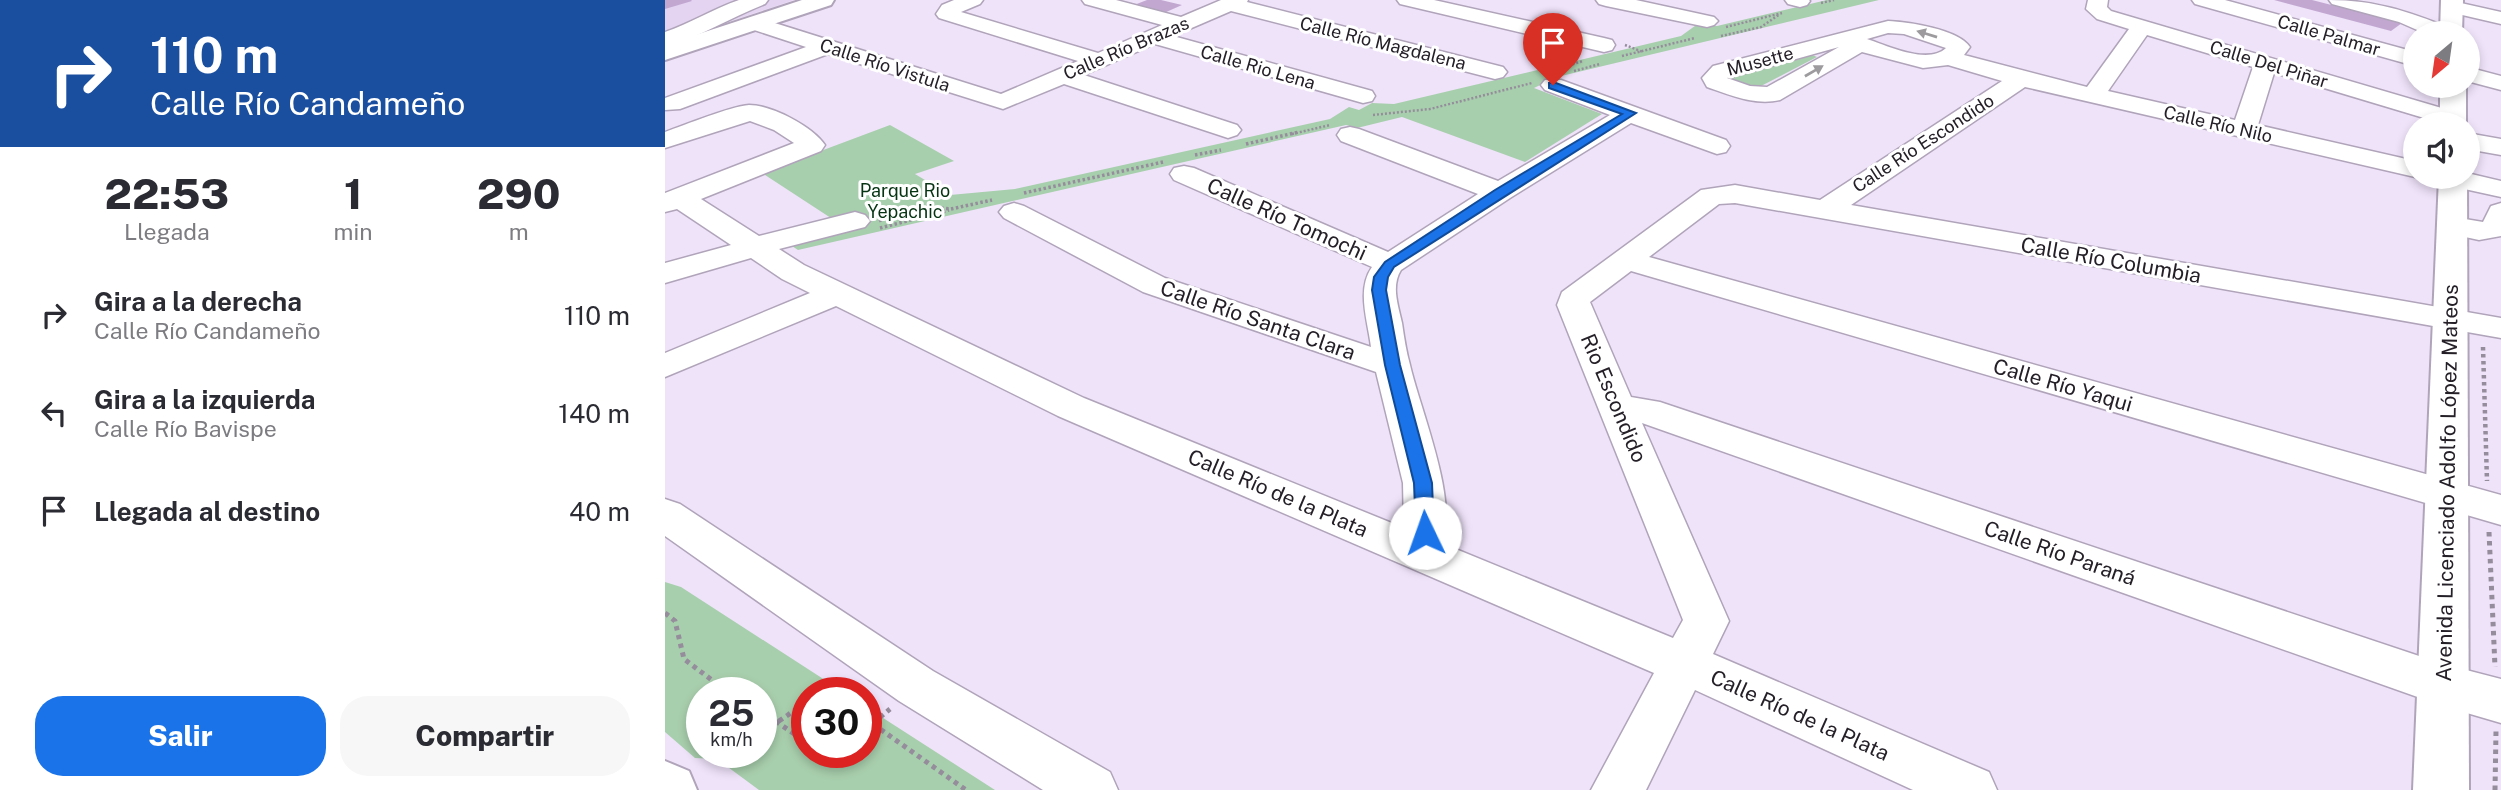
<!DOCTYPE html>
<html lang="es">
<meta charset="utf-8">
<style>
:root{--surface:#fff;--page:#f7f7f7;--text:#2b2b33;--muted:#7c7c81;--accent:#1a73e8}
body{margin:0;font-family:"Public Sans",sans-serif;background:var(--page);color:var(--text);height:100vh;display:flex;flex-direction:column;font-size:26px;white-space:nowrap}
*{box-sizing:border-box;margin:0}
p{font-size:23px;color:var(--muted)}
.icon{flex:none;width:38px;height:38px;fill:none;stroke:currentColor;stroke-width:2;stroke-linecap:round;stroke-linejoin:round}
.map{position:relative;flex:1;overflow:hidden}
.side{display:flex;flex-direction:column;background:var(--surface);width:665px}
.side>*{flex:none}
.top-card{background:#1a4fa0;color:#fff;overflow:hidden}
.needle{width:46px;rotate:209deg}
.controls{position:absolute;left:1738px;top:21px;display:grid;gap:14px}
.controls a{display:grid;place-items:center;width:77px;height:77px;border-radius:50%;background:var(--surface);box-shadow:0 4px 10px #0003;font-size:35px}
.speed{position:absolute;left:21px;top:677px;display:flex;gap:14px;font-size:35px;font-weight:700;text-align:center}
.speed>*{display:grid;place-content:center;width:91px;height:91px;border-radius:50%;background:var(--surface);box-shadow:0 4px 10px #0003;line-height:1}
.speed small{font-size:18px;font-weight:400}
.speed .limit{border:10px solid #d22;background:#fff;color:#111}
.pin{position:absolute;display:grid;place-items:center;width:60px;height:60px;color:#fff;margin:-72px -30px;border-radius:50% 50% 50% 0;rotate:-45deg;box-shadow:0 0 7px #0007}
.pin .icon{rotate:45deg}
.me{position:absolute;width:77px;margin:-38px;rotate:357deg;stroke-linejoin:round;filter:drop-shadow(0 0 5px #0008)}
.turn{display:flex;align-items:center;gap:24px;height:147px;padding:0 35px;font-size:32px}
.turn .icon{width:91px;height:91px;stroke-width:2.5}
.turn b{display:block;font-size:49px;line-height:60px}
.eta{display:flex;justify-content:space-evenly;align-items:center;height:119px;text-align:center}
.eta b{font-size:42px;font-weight:800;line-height:49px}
.button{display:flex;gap:14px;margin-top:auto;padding:14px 35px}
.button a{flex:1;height:80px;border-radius:28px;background:var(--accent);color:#fff;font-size:28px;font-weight:800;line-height:80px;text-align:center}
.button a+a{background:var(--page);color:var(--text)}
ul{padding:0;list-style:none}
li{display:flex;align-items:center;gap:21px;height:98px;padding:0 35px}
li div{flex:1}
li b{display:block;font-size:26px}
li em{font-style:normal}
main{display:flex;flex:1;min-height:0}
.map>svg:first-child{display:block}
</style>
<main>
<section class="side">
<div class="top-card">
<div class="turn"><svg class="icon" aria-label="right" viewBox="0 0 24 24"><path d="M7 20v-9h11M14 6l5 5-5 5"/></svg><div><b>110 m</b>Calle Río Candameño</div></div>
</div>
<div class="eta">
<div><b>22:53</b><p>Llegada</p></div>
<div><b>1</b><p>min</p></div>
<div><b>290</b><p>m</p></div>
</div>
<ul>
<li><svg class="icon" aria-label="right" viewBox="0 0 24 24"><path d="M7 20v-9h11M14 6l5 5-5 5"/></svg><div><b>Gira a la derecha</b><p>Calle Río Candameño</p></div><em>110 m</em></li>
<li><svg class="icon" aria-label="left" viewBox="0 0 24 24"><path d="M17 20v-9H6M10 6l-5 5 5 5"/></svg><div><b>Gira a la izquierda</b><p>Calle Río Bavispe</p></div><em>140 m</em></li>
<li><svg class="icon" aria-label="arrive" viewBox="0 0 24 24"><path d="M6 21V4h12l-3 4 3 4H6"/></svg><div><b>Llegada al destino</b></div><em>40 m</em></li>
</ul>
<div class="button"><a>Salir</a><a>Compartir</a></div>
</section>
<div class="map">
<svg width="1836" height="790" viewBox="0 0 1836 790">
<rect width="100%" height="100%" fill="#efe3fa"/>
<path fill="#e4d4f2" d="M0,0H129L0,43Z"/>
<g fill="#a8cfad" fill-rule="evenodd">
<path d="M1162,0H1214L892,77L869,88L937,114L860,162L737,117L692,128L681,125L133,250L124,244L172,222L97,173L225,125L289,161L250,174L285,195L350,189L665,119L684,107L694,110L707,103L729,104L1016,36L1034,23L1052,26Z"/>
<path d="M1145,54L1152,57L1096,86L1090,88L1061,80V75Z"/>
<path d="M0,582L16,587L180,693H142V752H201V707L330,790H94L52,759L30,758L0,732ZM96,693V752H37V693Z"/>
</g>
<g fill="#c2a8d1">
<path d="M0,0H26L27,1L0,9Z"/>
<path d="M482,0H496L517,5L499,13L469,5Z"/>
<path d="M1609,0H1647L1737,23L1726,31Z"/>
</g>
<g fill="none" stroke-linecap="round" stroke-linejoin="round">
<defs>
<g id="minor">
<path d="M74,0H103L100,4C66,17 36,37 0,46V32C26,23 48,9 74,0Z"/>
<path d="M289,0H318L315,4L296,12L433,53L497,25L420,4L417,0H451L516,17L556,0H583L582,2L838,67L842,72L838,77L830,79L566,11L508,36L707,91L710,96L707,101L698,103L490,44L419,75L572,125L576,130L572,135L563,138L554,135L399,84L338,109L163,54L15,109L0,110V98L141,47L83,28L80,23L83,18L91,17L336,94L413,61L274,18L271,14L277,5Z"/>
<path d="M732,0H769L939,38L947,40L950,45L947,50L939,52L735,4Z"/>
<path d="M931,0H971L1049,17L1053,21L1049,25L1042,27L941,6L934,4Z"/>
<path d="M1120,0H1144L1145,1L1142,5L1135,7L1123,4Z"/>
<path d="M1423,0H1443L1442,7L1446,11L1797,114L1801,119L1797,124H1779L1609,73L1593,125L1750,161V177L1360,87L1186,205L1836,318V338L1070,203L1054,204L984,257L1836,495V525L966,271L925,302L966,397L995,402L1778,664L1836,679V723L1778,706L977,423L1064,621L1048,654L1324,772L1332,790H1248L1030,690L981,790H926L989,673L393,416L171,306L0,377V353L145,293L117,279L86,258L0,283V263L66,245L12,209L0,212V193L129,143L109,130L85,121L0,148V132C20,125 66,106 84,105C107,105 148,127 160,145L156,151L36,199L94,236L190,212L200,215L205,221L200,227L114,249L139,265L419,398L739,528L738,483L711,372L478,292L339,218L334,212L339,206L349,203L359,206L500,278L706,347C703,321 691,290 707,267L509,180L505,174L509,168L519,166L529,168L723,252L813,194L676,141L672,135L676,129L685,127L694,129L833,181L945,115L880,90L876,85L880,80H896L1061,140L1065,146L1061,152L1052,154L966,123L845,198L736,270C726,286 733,305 737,323C739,337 741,351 745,365C755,409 795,504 776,543L1008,638L1018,620L892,305L897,292L1036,190L1070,185L1155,200L1337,81L1283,65L1258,68L1197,52L1115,100C1090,106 1065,95 1042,87L1037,78L1048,66L1223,21C1244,22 1293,29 1305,47L1299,55L1422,87L1464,29L1432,19L1421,9ZM1223,33L1239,34L1281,48C1263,65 1223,46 1202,39ZM1482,35L1588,67L1570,120L1443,91ZM1174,47L1102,87L1085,86L1062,78Z"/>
<path d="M1527,0H1560L1750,52V66L1530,4Z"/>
<path d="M1664,0C1710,0 1742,11 1785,28L1788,33H1759L1734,22L1667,4Z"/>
<path d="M1787,1L1836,12V24L1780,11L1777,7L1780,3Z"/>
<path d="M1802,67L1836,76V90L1802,81Z"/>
<path d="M1802,133L1836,139V155L1802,149Z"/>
<path d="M1802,173L1836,181V197L1772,183L1768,177H1802Z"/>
<path d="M1836,203V236L1814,240L1777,232L1773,226L1777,220L1788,217L1818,222L1826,206Z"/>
<path d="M0,499L15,504L268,671L445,772L453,790H378L234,701L0,536Z"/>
</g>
<g id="major">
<path d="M137,0H169L166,5L0,60V45Z"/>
<path d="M1776,0H1798L1797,33H1775Z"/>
<rect x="1775" y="86" width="26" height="38"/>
<path d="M1774,177H1802L1804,790H1748Z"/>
<path d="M0,761L24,771L32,790H0Z"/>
</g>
</defs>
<use href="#minor" stroke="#b0a4ba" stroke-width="3"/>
<use href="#major" stroke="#b0a4ba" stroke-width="4"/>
<g stroke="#958c9c" stroke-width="2.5" stroke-dasharray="2 2" stroke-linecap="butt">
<path d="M1156,3L1169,0"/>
<path d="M1061,27L1117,13"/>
<path d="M1056,36L1096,27L1115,14"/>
<path d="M1806,39L1807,58"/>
<path d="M960,45L978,52"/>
<path d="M957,56L1030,38"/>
<path d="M896,68L918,61"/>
<path d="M909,71L935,64"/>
<path d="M708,115L765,109L867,83"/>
<path d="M627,134L665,125"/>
</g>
<g stroke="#958c9c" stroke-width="3.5" stroke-dasharray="2.5 2.5" stroke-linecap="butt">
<path d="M581,144L634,132"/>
<path d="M530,155L556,150"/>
<path d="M359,193L498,162"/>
<path d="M214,221L244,208L258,206L286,209L327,200"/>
<path d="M215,228L284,210"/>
</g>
<path stroke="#958c9c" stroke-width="4.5" stroke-dasharray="3.5 3.5" stroke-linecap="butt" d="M1818,347L1822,481"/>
<g stroke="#958c9c" stroke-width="5" stroke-dasharray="4.5 4.5" stroke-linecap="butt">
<path d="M1824,532L1830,667"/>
<path d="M0,613L10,621L19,659L64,693"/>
<path d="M155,693L160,690L164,693"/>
<path d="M96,711L141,742"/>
<path d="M201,719L301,790"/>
<path d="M114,721L142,702"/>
<path d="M208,723L225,709"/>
<path d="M1830,790L1831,731"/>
</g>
<use href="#minor" fill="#fff" fill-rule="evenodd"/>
<use href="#major" fill="#fff" fill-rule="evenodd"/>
</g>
<defs><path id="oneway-solid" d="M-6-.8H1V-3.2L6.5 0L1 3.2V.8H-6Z" transform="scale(1.75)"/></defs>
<g fill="#9d9b9e">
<use href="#oneway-solid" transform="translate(1262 34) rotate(-163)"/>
<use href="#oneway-solid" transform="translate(1149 71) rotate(-30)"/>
</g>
<path fill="#1a73e8" stroke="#114b97" stroke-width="2" d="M884,83H891L971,113L729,267L723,277L721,290L735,365L767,483L769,533L767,537H754L751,533L749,483L720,365L707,290L709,277L720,262L830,190L957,114L884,88Z"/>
<g text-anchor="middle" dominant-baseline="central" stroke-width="6" stroke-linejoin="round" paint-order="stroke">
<g font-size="18" fill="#252028" stroke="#fff">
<text transform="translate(1664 35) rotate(16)">Calle Palmar</text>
<text transform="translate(718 43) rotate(14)">Calle Río Magdalena</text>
<text transform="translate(461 48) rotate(-23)">Calle Río Brazas</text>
<text transform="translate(1095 61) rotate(-15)">Musette</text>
<text transform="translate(1604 64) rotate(17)">Calle Del Piñar</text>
<text transform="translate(220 65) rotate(18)">Calle Río Vistula</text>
<text transform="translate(593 67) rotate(16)">Calle Rio Lena</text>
<text transform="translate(1553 124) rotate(13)">Calle Río Nilo</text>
<text transform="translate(1258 143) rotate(-33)">Calle Río Escondido</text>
</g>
<g font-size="18" fill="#063413" stroke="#fff">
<text x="240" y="190">Parque Rio<tspan x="240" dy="21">Yepachic</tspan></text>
</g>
<g font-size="21" fill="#252028" stroke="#fff">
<text transform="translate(622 219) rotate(24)">Calle Río Tomochi</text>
<text transform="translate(1446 260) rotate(10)">Calle Río Columbia</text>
<text transform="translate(593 320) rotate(19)">Calle Río Santa Clara</text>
<text transform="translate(1398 385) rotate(16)">Calle Río Yaqui</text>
<text transform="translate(949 398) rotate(67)">Rio Escondido</text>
<text transform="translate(1782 483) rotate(-89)">Avenida Licenciado Adolfo López Mateos</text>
<text transform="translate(613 493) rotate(23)">Calle Río de la Plata</text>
<text transform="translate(1395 553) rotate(19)">Calle Río Paraná</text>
<text transform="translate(1135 715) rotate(24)">Calle Río de la Plata</text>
</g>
</g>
</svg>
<div class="controls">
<a><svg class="needle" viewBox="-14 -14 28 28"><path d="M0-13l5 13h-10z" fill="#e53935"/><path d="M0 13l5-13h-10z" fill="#7c7c81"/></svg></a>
<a><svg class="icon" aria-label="sound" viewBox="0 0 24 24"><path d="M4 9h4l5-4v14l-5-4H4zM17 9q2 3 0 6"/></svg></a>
</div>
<div class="speed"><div>25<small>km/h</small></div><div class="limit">30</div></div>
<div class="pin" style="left:888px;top:85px;background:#d93025"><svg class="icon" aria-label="arrive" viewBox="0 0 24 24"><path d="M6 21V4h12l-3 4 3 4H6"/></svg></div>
<svg class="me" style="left:760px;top:533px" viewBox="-20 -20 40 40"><circle r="19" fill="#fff"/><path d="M0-13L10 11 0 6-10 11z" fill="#1a73e8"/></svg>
</div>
</main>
